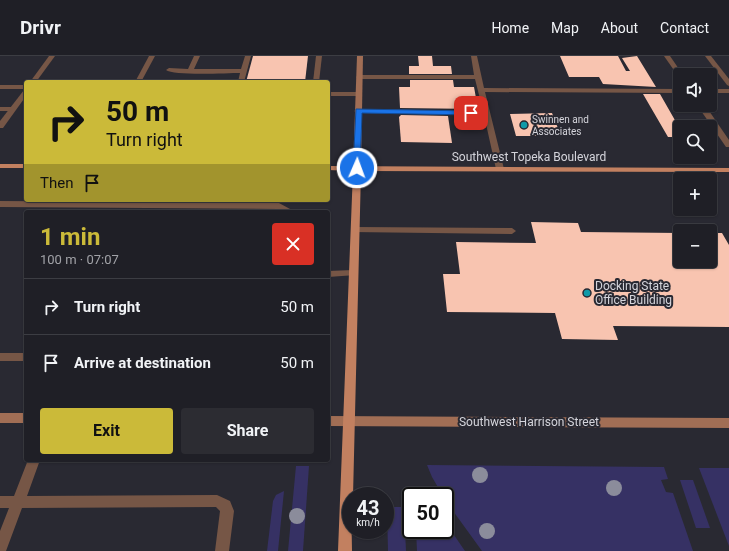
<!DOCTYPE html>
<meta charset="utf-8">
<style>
:root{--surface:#1f1f26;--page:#2c2c32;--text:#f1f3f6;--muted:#a1a2a7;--line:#3c3d43;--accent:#cbba39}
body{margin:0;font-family:Roboto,sans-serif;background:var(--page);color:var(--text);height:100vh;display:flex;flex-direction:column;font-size:15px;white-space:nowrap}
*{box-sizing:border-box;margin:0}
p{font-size:13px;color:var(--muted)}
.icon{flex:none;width:22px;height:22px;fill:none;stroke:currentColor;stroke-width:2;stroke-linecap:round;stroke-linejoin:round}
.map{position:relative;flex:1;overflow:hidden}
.side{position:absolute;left:24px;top:154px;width:306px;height:252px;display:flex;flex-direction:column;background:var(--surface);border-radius:4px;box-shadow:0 1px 3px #0004,0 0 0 1px var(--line)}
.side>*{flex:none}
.hud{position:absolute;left:24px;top:24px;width:306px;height:122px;border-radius:4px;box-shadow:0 1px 3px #0004,0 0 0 1px var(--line);background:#cbba39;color:#111;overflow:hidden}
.controls{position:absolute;left:673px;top:12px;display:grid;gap:8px}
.controls a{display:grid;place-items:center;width:44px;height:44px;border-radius:4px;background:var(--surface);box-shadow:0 1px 3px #0004,0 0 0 1px var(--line);font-size:20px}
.speed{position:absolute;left:342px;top:431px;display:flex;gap:8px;font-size:20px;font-weight:700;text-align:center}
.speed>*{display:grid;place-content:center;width:52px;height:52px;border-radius:50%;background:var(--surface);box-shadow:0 1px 3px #0004,0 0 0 1px var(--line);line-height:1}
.speed small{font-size:10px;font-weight:400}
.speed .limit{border:2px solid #111;border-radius:6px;background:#fff;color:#111}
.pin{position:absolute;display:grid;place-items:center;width:34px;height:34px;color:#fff;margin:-17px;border-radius:8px;box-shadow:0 2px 6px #0006}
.me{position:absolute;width:44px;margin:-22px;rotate:2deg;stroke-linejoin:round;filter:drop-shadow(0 0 3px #0008)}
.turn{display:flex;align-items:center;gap:14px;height:84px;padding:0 16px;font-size:18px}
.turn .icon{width:52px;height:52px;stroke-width:2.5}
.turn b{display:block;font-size:28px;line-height:34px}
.then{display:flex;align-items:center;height:38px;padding:0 16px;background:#0003;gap:8px;font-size:15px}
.round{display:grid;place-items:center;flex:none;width:42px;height:42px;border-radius:4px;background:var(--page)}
.head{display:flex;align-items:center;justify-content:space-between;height:68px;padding:0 16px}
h1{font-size:24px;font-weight:700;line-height:30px;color:var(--accent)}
.cta{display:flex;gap:8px;margin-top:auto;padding:8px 16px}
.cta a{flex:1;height:46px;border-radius:4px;background:var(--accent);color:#111;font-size:16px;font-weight:700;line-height:46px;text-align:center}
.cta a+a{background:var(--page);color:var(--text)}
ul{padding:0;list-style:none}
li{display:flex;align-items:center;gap:12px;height:56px;padding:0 16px;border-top:1px solid var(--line)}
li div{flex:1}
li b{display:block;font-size:15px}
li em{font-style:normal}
header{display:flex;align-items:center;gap:24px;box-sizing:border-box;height:56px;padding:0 20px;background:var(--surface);border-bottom:1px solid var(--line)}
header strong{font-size:19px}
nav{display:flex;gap:22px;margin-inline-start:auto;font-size:14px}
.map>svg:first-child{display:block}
</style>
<header>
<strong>Drivr</strong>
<nav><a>Home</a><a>Map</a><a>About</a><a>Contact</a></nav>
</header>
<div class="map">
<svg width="729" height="495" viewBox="0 0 729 495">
<rect width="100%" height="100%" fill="#292932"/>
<g fill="#363164">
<path d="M427,409L664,411L668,423L661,424L666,436L673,437L693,495H482L448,448L445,440H443L432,421Z"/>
<path d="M296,410H309L303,495H288Z"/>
<path d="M699,412H729V490Z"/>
<path d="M680,424H693L710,472H696Z"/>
<path d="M284,435L278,495H267L273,445L276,439Z"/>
<path d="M387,451H404L406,495H388Z"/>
<path d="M445,466L465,495H417L416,474H445Z"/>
</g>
<g fill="#f8c4b0">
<path d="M253,0H308L305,26H246Z"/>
<path d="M418,0H432L433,10H451L452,18H409V10H419Z"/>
<path d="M560,0H618L626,15H630L622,2L637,0L656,31L603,28L599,21H569Z"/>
<path d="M410,24H453L454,31H474L478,53L400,52L399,31H410Z"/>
<path d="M643,38H660L676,66H680V81H668Z"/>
<path d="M552,57L561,80H516L510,58Z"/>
<path d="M401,59L448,60L452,87L401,86L399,61Z"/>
<path d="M531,166L578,167L581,176L680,177V205H710V177H722L729,189V271L613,270L618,284L562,283L555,257L447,256L443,218H460L456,186L536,187Z"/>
</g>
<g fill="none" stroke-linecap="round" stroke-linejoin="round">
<g fill="#765646" fill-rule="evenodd">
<path d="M149,0H155L141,26H135Z"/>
<path d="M194,0H200L194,13H241L245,0H251L244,26H238L240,17C227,17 173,20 166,14L169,12L188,13Z"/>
<path d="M316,0H322L319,26H313Z"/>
<path d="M471,0H477L484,32L680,33V37L485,36L504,113L500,115L496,113L484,59L358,57L354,55L358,53L483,55L475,23H359L356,21L359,19H474Z"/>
<path d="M705,0H711L729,23V30L727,29Z"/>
<rect x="0" y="29" width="26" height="4"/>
<rect x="710" y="33" width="19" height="4"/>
<path d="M328,36H359L362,38L359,40H328Z"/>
<path d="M0,51H12L16,53L12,55H0Z"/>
<path d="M0,145L279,147L290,153L289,156H281V154L278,153L0,151Z"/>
<path d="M355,171L512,172L516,175L512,178L352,176L351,174Z"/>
<path d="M353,214L356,215L358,217L356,219L328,221V215Z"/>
<rect x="0" y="297" width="26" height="8"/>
<path d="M28,404H40L27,440L217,439L230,445L234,455L229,495H215L220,455L216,451L22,452L6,495H0V475L9,452H0V440H14Z"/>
</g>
<g fill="#765646" fill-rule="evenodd">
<path d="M49,0H55L36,26H30Z"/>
<path d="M664,0H670L683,19L678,20Z"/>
<path d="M26,33V40L3,72H0V65L24,34Z"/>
<path d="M697,49H705L729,84V91H726Z"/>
</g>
<g fill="#a16e55" fill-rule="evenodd">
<path d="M357,0H363L361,112L357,114L353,112Z"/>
<rect x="0" y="357" width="26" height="10"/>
<path d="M328,360L729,362V372L328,370Z"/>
</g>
<g fill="#c28060" fill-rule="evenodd">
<rect x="0" y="108" width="26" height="4"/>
<path d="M328,110L729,112V116L361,115L353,440H351L352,495H338L353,115L328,114Z"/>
</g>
</g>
<g fill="#8b8c9b">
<circle cx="480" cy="419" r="8"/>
<circle cx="614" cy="432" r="8"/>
<circle cx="297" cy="460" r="8"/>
<circle cx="487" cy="475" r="8"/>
</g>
<path fill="#1a73e8" stroke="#114b97" d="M356,53L471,55L475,57L471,59L362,57L360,112L357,114L353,112Z"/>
<g fill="#0f9aa8" stroke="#292932" stroke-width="1.5">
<circle cx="524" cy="69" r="4"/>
<circle cx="587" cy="237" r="4"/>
</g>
<g text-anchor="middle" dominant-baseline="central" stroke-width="4" stroke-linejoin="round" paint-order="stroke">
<g font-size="10" fill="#d4d4db" stroke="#292932" text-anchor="start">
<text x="532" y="63">Swinnen and<tspan x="532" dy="12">Associates</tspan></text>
</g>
<g font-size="12" fill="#d4d4db" stroke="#292932">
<text x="529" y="101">Southwest Topeka Boulevard</text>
<text x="529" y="366">Southwest Harrison Street</text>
</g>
<g font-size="12" fill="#d4d4db" stroke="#292932" text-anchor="start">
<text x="595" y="230">Docking State<tspan x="595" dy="14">Office Building</tspan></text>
</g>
</g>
</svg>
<div class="controls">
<a><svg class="icon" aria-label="sound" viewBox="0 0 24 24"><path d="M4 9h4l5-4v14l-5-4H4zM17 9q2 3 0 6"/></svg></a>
<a><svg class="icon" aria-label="search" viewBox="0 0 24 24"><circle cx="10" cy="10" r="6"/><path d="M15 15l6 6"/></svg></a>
<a>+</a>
<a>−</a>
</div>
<div class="speed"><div>43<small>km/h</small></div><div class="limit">50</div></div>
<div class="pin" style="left:471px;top:57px;background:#d93025"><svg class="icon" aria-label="arrive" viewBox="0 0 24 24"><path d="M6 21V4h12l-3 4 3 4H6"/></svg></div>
<svg class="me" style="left:357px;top:112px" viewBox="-20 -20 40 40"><circle r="17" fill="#1a73e8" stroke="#fff" stroke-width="3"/><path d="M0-11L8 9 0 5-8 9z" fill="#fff"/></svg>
<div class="hud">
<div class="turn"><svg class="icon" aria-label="right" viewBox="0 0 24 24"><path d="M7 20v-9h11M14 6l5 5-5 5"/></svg><div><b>50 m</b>Turn right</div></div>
<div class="then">Then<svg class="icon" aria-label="arrive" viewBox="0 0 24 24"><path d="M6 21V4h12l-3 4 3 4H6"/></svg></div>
</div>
<section class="side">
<div class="head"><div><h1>1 min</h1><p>100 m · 07:07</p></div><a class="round" style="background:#d93025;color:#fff"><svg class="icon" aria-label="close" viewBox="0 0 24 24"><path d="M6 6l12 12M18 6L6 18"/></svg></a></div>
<ul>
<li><svg class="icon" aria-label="right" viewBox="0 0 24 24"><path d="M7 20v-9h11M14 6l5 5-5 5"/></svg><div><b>Turn right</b></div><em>50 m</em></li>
<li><svg class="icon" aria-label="arrive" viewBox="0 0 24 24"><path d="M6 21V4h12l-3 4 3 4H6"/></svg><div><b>Arrive at destination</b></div><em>50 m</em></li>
</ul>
<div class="cta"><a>Exit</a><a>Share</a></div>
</section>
</div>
